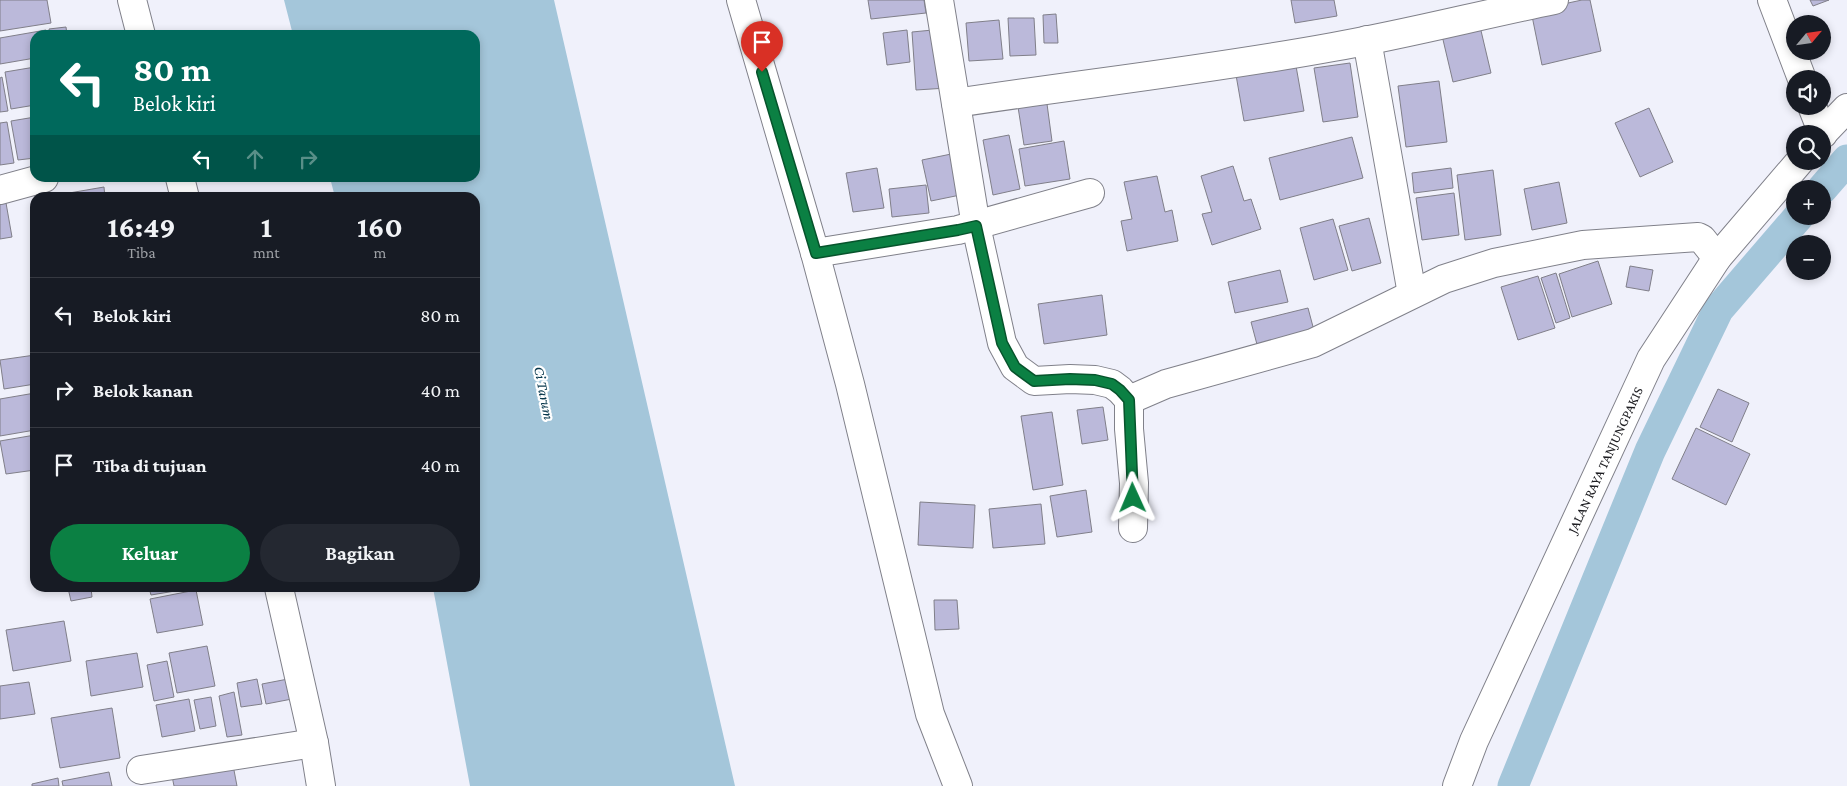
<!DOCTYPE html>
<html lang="id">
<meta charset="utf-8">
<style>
:root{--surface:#171b24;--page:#242831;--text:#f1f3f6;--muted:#9ea1a6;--line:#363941;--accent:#0b8043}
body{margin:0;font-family:"Crimson Pro",serif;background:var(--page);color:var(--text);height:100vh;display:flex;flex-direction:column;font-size:19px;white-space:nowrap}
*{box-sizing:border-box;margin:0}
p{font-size:16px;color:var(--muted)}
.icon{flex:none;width:28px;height:28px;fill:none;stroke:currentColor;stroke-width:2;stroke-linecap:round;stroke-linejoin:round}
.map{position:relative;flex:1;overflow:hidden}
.details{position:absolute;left:30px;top:192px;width:450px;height:400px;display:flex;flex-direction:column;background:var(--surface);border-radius:15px;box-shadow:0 2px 8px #0003}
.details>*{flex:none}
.hud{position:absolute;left:30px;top:30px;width:450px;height:152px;border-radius:15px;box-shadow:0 2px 8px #0003;background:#00695c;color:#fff;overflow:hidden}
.needle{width:32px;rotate:61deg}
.buttons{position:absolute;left:1786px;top:15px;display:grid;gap:10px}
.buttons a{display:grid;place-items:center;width:45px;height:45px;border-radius:50%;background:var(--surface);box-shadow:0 2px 8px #0003;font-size:25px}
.pin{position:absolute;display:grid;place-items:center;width:42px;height:42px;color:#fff;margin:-51px -21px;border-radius:50% 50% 50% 0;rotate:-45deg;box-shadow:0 0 5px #0007}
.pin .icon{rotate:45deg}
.me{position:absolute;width:55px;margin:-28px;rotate:359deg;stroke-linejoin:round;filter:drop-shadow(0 0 4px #0008)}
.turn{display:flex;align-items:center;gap:18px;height:105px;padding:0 20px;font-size:22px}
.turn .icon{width:65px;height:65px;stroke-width:2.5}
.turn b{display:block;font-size:35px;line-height:42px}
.lanes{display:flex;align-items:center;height:48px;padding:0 20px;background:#0003;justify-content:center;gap:25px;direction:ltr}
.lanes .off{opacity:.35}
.eta{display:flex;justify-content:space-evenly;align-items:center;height:85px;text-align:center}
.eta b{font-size:30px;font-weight:700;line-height:35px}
.button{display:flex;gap:10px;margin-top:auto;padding:10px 20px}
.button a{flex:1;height:58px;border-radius:30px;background:var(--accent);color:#fff;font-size:20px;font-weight:700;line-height:58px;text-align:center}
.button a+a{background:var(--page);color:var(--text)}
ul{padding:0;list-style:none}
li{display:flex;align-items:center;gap:15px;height:75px;padding:0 20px;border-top:1px solid var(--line)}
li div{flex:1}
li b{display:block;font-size:19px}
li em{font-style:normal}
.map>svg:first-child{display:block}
</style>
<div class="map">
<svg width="1847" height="786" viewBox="0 0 1847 786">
<rect width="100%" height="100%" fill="#f0f1fb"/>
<path fill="#a4c6da" d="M284,0H554L735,786H470L433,588H475V198L335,197L330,178H475V35H293Z"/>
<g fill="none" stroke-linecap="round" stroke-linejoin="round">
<g stroke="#a4c6da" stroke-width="31">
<path d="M1822,189L1847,160"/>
<path d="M1513,786L1650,451L1718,310L1799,216"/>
</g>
</g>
<g fill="#bbb9da" stroke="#807f89">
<path d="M0,0H47L51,23L0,31Z"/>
<path d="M868,0H924L926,13L871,19Z"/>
<path d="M1291,0H1334L1337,16L1295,23Z"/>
<path d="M1582,0H1590L1601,51L1542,65L1531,11Z"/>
<path d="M1810,0H1829L1813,6Z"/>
<path d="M1056,14L1058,43H1044L1043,15Z"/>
<path d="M1008,18H1034L1036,55L1010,56Z"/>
<path d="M1478,18L1491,73L1453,82L1440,27Z"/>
<path d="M999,20L1003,59L969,61L966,23Z"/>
<path d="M66,27L67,35H50L49,29Z"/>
<path d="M943,29L947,88L916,90L912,32Z"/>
<path d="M46,30L47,35H35V58L0,64V38Z"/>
<path d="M907,30L910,62L887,65L883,33Z"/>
<path d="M1350,63L1358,117L1323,122L1314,68Z"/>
<path d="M1296,66L1304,111L1244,121L1236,75Z"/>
<path d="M35,67V105L11,109L5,72Z"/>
<path d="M2,77L8,111L0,112V78Z"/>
<path d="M1439,81L1447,142L1406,147L1398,86Z"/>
<path d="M1047,104L1052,141L1024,145L1018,107Z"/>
<path d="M1649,108L1673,162L1640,177L1615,123Z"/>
<path d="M35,117V158L18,160L11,121Z"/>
<path d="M7,122L14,163L0,165V123Z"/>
<path d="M1009,135L1020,189L993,195L983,140Z"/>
<path d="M1352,137L1363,178L1280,200L1269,158Z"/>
<path d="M1064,141L1070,179L1025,186L1019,149Z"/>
<path d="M961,152L970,193L931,201L922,160Z"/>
<path d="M1233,166L1244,201L1251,199L1261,229L1212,245L1202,214L1212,212L1201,176Z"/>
<path d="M877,168L884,208L853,212L846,173Z"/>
<path d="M1451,168L1453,188L1414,193L1412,173Z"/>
<path d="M1493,170L1501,235L1465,240L1457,175Z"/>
<path d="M1157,176L1165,212L1172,210L1178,241L1127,251L1121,221L1132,219L1124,182Z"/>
<path d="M1559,182L1567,223L1532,230L1524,189Z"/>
<path d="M926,185L929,213L892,217L889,189Z"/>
<path d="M104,187L105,198H46V197Z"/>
<path d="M1454,193L1459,235L1422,240L1416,198Z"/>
<path d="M6,203L12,237L0,239V204Z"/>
<path d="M1369,218L1381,263L1352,271L1339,226Z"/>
<path d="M1333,219L1348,270L1314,280L1300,228Z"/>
<path d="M35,256V281L31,257Z"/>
<path d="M1598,261L1612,304L1572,317L1559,274Z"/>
<path d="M1630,266L1653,270L1649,291L1626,287Z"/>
<path d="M1280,270L1288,302L1235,313L1228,282Z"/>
<path d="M1556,273L1570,318L1556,323L1541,278Z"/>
<path d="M1538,276L1555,328L1518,340L1501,287Z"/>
<path d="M1102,295L1107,335L1044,344L1038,304Z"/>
<path d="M1308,308L1316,338L1259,352L1251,322Z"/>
<path d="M35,355V384L4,389L0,360Z"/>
<path d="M1718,389L1749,403L1732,442L1700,427Z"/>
<path d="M35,393V430L0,436V399Z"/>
<path d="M1103,407L1108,440L1082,444L1077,410Z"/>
<path d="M1052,412L1063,485L1033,490L1021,416Z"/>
<path d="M1696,428L1750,454L1726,505L1672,479Z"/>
<path d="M35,435V470L6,474L0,441Z"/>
<path d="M1086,490L1092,532L1057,537L1050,496Z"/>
<path d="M920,502L975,505L973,548L918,545Z"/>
<path d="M1041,504L1045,544L993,548L989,509Z"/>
<path d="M68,588H91L92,597L71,601Z"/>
<path d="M149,588H174L175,591L151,595Z"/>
<path d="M196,590L203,625L157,633L150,599Z"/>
<path d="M934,600H957L959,629L935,630Z"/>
<path d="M64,621L71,661L13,671L6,630Z"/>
<path d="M207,646L215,686L177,693L169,653Z"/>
<path d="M137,653L143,687L91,696L86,661Z"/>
<path d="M167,661L174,697L154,701L147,665Z"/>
<path d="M257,679L262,704L241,707L237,683Z"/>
<path d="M288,679L292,699L266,704L262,684Z"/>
<path d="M29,682L35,714L0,719V686Z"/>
<path d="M234,692L242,735L227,737L219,696Z"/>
<path d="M211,697L216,726L200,729L194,700Z"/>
<path d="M189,699L195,731L162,737L156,705Z"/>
<path d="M112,708L120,758L60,768L51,718Z"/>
<path d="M233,765L237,786H174L172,776Z"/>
<path d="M109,772L112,786H63L62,781Z"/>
<path d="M58,778L59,786H32V784Z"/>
</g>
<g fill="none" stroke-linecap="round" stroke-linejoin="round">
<defs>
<g id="minor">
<path d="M132,0L141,35"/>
<path d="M741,0L815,253L850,384L930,714L958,786"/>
<path d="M939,0L976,226L1002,343L1015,367L1034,381L1070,379L1095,380L1112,384L1120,390L1129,400"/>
<path d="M1772,0L1802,79"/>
<path d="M1367,40L1412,294"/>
<path d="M956,103C1081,84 1208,70 1333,47C1407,34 1480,15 1554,0"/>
<path d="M1812,106L1823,134"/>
<path d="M180,178L185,198"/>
<path d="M0,190L44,178"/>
<path d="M815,253L958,230L1090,193"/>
<path d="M1133,528L1134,483L1129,429V400L1166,384L1313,343L1444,279L1494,263L1583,245L1698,237L1702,239L1717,258"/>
<path d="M279,588L314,743L321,786"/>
<path d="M141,770L314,743"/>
</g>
<g id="tertiary">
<path d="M1822,134L1847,108"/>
<path d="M1457,786L1474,741L1651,359L1717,258L1800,161"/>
</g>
</defs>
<use href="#minor" stroke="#80818a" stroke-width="30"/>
<use href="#tertiary" stroke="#80818a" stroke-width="30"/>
<use href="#minor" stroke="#fff" stroke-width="28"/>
<use href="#tertiary" stroke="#fff" stroke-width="28"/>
</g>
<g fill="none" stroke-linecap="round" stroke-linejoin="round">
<defs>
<path id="route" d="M762,72L816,253L958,230L976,226L1002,343L1015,367L1034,381L1070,379L1095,380L1112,384L1120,390L1129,400L1133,498"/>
</defs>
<use href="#route" stroke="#07532c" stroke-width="12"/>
<use href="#route" stroke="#0b8043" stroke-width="9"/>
</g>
<g text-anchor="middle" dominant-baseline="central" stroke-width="4.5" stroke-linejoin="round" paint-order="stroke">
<g font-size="14" fill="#1e1e22" stroke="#fff">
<text transform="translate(1605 460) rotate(-65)">JALAN RAYA TANJUNGPAKIS</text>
</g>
<g font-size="15" font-style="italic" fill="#06364b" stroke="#fff">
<text transform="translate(544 393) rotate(79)">Ci Tarum</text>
</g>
</g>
</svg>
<div class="buttons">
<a><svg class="needle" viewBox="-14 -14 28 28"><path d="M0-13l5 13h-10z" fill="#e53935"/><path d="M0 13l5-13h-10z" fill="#9ea1a6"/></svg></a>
<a><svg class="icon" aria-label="sound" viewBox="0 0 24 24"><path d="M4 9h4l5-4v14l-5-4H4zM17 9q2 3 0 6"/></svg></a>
<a><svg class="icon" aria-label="search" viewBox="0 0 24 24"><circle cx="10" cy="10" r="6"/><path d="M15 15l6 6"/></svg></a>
<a>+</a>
<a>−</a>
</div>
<div class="pin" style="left:762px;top:72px;background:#d93025"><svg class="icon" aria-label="arrive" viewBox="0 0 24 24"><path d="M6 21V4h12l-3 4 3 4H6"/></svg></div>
<svg class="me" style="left:1133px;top:498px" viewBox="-20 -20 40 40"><path d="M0-17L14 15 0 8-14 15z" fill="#0b8043" stroke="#fff" stroke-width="4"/></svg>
<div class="hud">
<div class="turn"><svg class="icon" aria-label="left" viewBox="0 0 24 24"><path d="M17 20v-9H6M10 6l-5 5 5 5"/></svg><div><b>80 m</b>Belok kiri</div></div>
<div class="lanes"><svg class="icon" aria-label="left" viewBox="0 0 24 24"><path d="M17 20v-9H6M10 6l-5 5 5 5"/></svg><svg class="icon off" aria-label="ahead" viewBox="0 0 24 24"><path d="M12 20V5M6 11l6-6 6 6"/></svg><svg class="icon off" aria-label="right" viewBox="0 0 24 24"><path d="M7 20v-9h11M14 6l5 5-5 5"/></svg></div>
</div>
<section class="details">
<div class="eta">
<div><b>16:49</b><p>Tiba</p></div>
<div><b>1</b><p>mnt</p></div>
<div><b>160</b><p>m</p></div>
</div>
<ul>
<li><svg class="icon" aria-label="left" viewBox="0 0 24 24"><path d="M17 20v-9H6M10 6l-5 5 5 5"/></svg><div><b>Belok kiri</b></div><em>80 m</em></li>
<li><svg class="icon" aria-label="right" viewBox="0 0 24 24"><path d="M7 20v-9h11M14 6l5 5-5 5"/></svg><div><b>Belok kanan</b></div><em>40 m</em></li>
<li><svg class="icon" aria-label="arrive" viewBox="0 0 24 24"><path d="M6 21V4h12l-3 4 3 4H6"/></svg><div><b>Tiba di tujuan</b></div><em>40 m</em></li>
</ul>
<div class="button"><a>Keluar</a><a>Bagikan</a></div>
</section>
</div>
